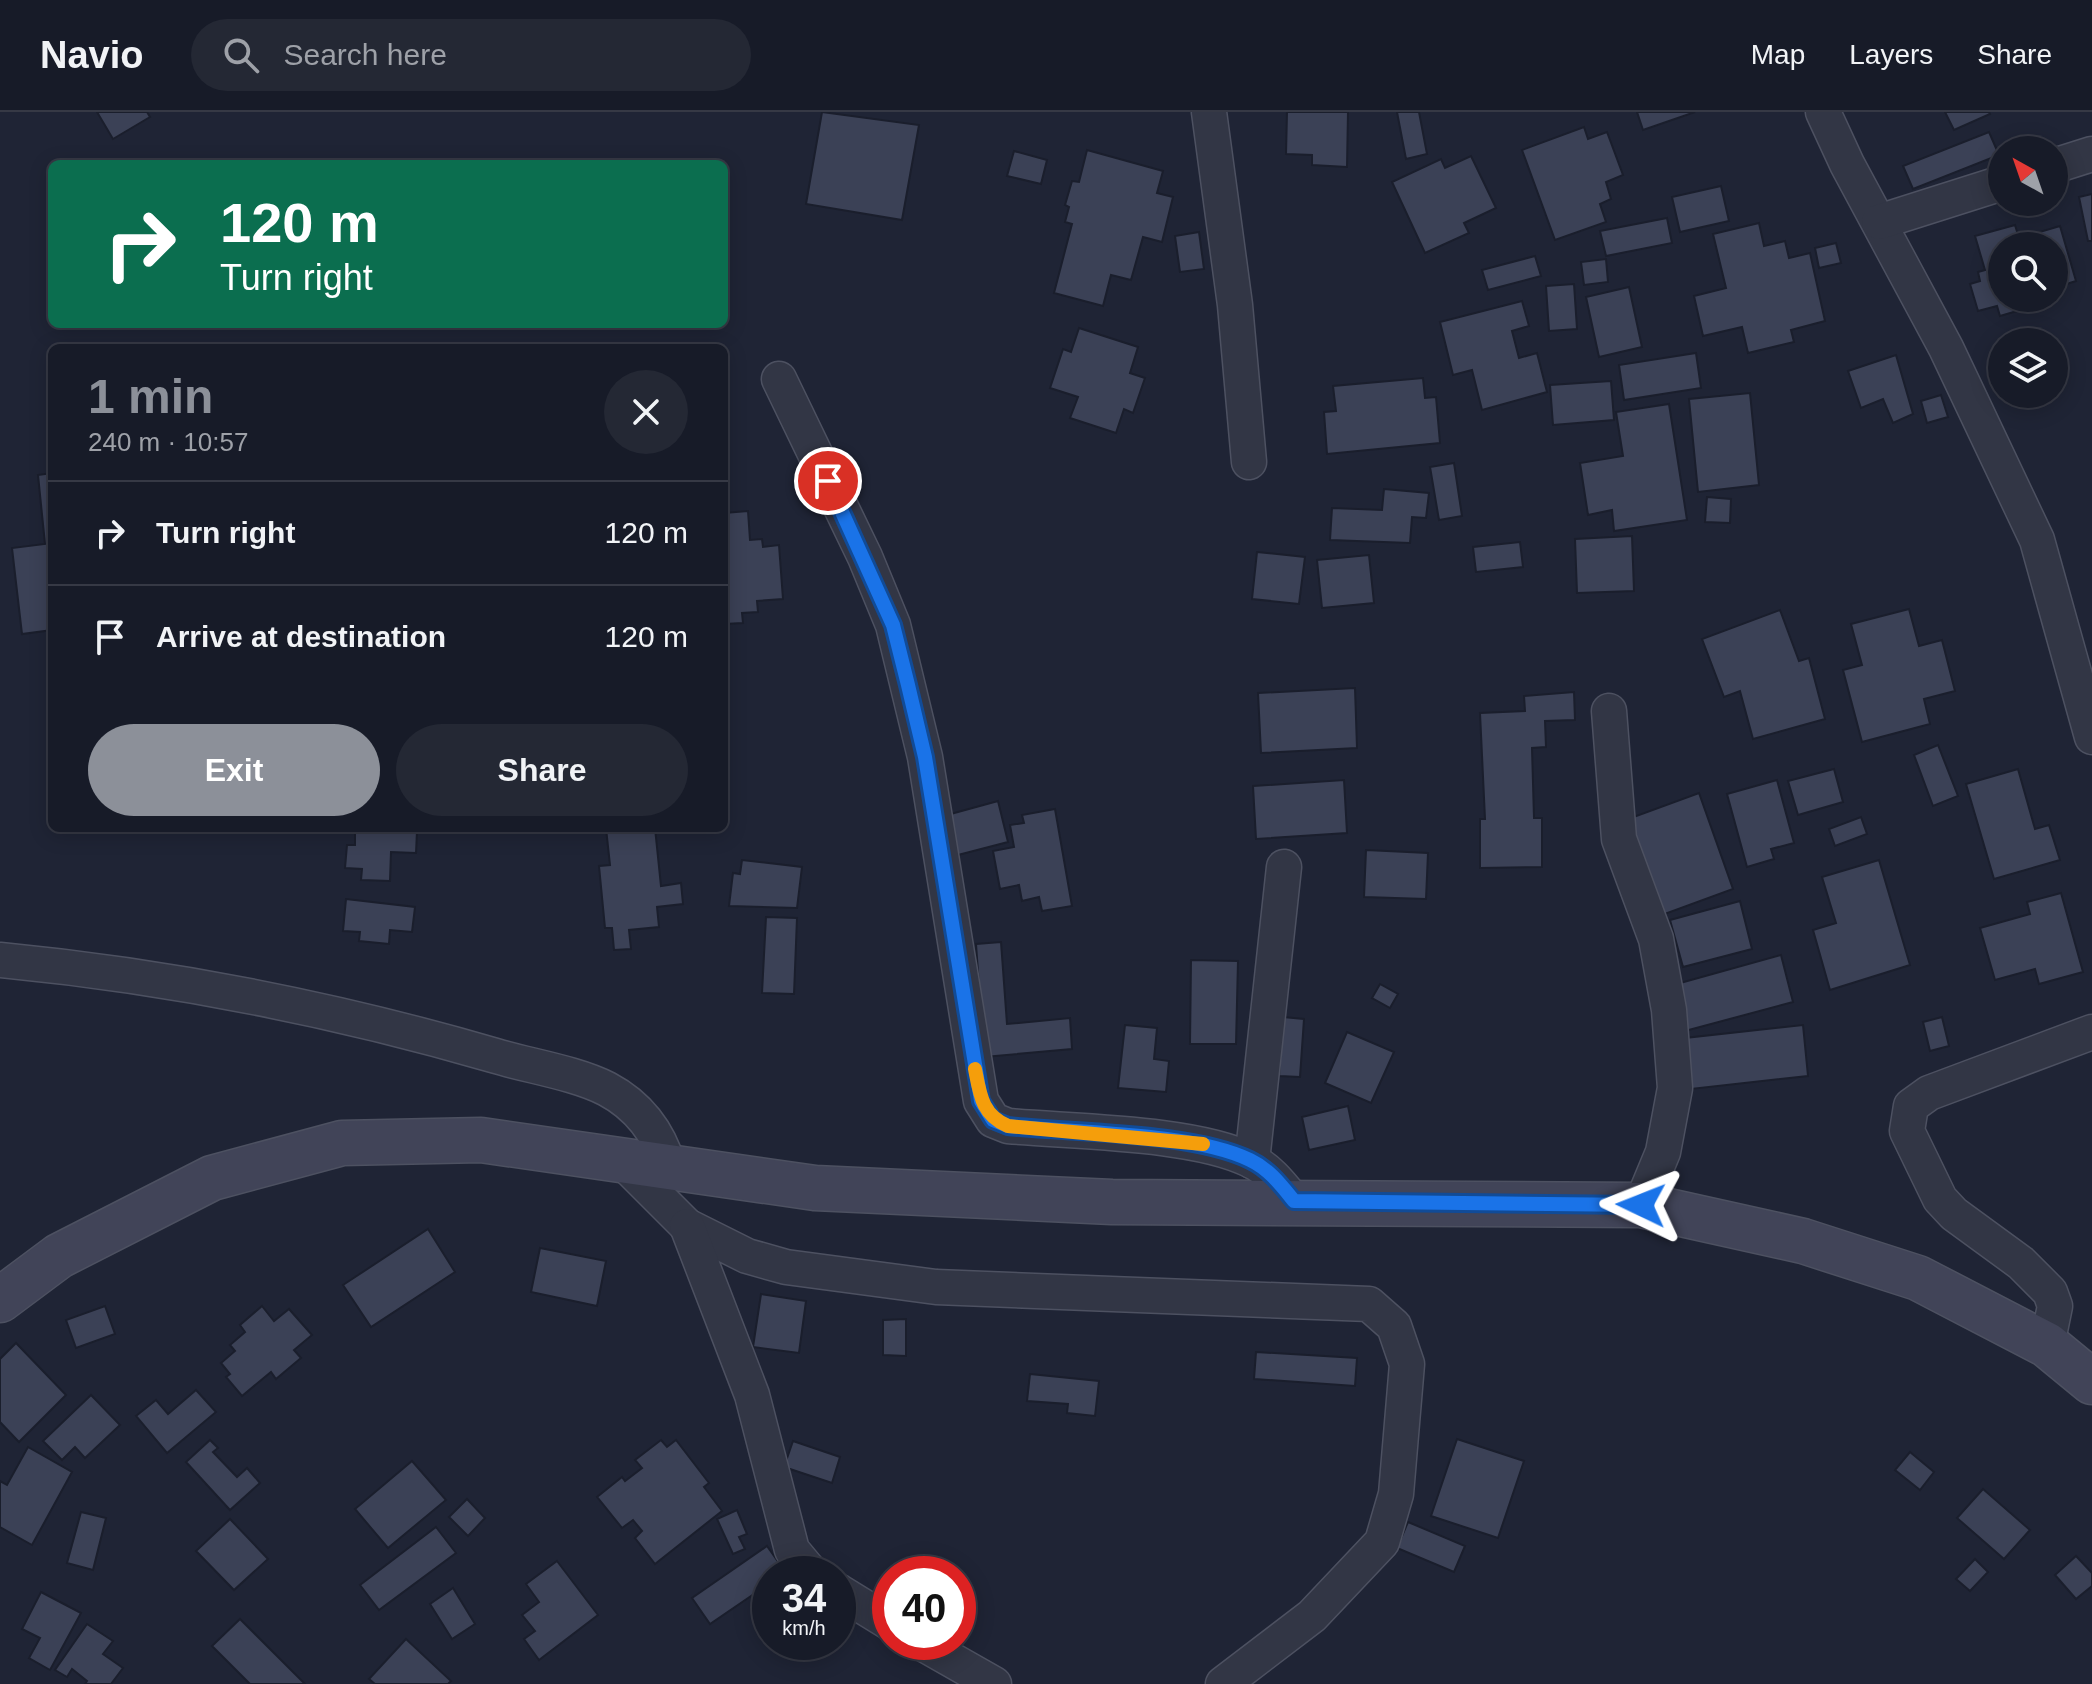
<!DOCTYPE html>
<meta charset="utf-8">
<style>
:root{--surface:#171b28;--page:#242834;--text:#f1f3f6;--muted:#9ea1a8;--line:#363945;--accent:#8c9099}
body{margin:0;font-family:Helvetica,sans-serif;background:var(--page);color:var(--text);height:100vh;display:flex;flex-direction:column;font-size:30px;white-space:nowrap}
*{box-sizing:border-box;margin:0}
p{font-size:26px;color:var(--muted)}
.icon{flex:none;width:44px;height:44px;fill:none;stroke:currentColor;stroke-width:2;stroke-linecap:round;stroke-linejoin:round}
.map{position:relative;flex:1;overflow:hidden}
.sheet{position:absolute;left:48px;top:232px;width:680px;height:488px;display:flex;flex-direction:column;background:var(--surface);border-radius:12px;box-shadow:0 4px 20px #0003,0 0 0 2px var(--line)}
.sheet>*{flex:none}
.hud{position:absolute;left:48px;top:48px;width:680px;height:168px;border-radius:12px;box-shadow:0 4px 20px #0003,0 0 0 2px var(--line);background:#0b6e4f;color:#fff;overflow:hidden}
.needle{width:52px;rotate:320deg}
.buttons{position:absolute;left:1988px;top:24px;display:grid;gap:16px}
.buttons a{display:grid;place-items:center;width:80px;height:80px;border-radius:50%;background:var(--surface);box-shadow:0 4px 20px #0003,0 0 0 2px var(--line);font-size:40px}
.speed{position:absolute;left:752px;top:1444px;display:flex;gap:16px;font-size:40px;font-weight:700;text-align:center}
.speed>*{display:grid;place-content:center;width:104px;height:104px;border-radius:50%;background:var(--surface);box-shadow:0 4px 20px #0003,0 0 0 2px var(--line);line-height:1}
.speed small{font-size:20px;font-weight:400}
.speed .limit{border:12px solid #d22;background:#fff;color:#111}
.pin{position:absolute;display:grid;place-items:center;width:68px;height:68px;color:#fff;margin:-34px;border:4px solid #fff;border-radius:50%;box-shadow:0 2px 8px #0007}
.me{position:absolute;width:88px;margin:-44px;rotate:272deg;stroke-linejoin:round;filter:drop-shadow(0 0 6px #0008)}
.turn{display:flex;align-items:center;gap:28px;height:168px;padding:0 40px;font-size:36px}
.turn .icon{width:104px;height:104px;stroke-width:2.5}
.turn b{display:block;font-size:56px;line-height:68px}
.round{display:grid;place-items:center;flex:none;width:84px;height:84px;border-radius:42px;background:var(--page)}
.head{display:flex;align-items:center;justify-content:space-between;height:136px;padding:0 40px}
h1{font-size:48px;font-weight:600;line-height:60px;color:var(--accent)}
.button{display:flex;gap:16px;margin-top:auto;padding:16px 40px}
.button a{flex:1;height:92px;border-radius:48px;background:var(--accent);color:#fff;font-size:32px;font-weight:600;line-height:92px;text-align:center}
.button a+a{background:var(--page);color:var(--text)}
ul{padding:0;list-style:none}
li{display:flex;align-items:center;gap:24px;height:104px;padding:0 40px;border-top:2px solid var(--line)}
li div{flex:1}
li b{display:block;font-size:30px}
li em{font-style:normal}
header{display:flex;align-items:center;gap:48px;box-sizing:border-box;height:112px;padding:0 40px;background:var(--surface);border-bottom:2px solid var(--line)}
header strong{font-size:38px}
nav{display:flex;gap:44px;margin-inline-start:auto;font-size:28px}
.search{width:560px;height:72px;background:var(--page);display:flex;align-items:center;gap:20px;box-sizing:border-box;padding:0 28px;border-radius:44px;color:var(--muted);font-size:30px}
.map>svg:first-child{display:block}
</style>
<header>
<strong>Navio</strong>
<div class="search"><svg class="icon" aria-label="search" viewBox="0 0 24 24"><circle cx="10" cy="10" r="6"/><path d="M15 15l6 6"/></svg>Search here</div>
<nav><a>Map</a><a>Layers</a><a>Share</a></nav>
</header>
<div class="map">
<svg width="2092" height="1572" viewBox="0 0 2092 1572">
<rect width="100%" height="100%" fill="#1f2435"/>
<g fill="#3b4156" stroke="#1a1e2c" stroke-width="2">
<path d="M97,0H147L150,5L113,27Z"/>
<path d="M822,0L919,13L902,108L806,92Z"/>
<path d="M1287,0H1348L1347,55L1312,53V43L1286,42Z"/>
<path d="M1397,0H1419L1427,42L1406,47Z"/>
<path d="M1637,0H1695L1643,18Z"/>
<path d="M1945,0H1989L1990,2L1954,18Z"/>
<path d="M1584,15L1588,27L1607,20L1623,63L1606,70L1611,87L1600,92L1606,110L1555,128L1522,38Z"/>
<path d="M1989,20L1999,43L1913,77L1903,54Z"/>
<path d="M1087,38L1163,59L1157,81L1173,85L1162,130L1143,125L1131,168L1111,163L1103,194L1054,181L1072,112L1065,110L1069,95L1065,93L1072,69L1079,70Z"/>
<path d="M1014,39L1047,48L1041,72L1007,64Z"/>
<path d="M1471,44L1496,96L1464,111L1469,121L1425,141L1392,70L1441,47L1445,56Z"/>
<path d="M1721,74L1729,109L1680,120L1672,85Z"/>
<path d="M2092,82V129H2088L2079,85Z"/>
<path d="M1667,106L1672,131L1606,144L1600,119Z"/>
<path d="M1759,111L1764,134L1785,129L1789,146L1810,141L1825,209L1791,218L1794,230L1748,241L1742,215L1703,224L1694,184L1726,176L1713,122Z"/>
<path d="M2015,113L2019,126L2060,114L2076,169L2054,176V134H2002V186H2040L2041,192L2000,204L1997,194L1978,199L1970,172L1980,169L1978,160L1985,158L1975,124Z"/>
<path d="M1199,120L1204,157L1180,160L1175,124Z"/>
<path d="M1836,131L1841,151L1819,156L1815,136Z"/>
<path d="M1535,144L1541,164L1488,178L1482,158Z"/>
<path d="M1606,147L1608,170L1584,173L1581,150Z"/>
<path d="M1574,172L1577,217L1549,219L1546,174Z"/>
<path d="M1629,175L1642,235L1599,245L1586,185Z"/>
<path d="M1522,189L1529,214L1512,219L1519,246L1537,241L1547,280L1482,298L1472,258L1453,263L1440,210Z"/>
<path d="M1079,216L1138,235L1130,261L1145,266L1133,301L1124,297L1116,321L1070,306L1078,285L1050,276L1063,237L1071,240Z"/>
<path d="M1696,241L1701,276L1624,288L1619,253Z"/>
<path d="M1896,243L1913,302L1893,311L1883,287L1861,296L1848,259Z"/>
<path d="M1423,266L1425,286L1436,285L1440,331L1327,342L1324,300L1336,299L1333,274Z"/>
<path d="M1611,269L1614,308L1553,313L1550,273Z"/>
<path d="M1750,281L1759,373L1698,380L1689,287Z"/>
<path d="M1941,283L1948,305L1927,311L1921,289Z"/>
<path d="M1669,292L1687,408L1614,419L1612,398L1588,403L1580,351L1623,344L1616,300Z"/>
<path d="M1454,351L1462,404L1439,408L1430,355Z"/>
<path d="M52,361V518L22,522L12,436L45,432L38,363Z"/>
<path d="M1384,377L1429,381L1426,406L1412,405L1410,431L1330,428L1332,396L1382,398Z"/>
<path d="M1707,385L1731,387L1730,411L1705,410Z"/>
<path d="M748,399L750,428L762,427L763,435L779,433L783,487L757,489L758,500L742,501L743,511L724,512V401Z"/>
<path d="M1632,424L1634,479L1577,481L1575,427Z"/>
<path d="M1520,430L1523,455L1476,460L1473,435Z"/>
<path d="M1257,440L1305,445L1299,492L1252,487Z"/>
<path d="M1369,443L1374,491L1322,496L1317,448Z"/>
<path d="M1909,497L1919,534L1942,528L1955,579L1924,587L1930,612L1862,630L1843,558L1862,553L1851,512Z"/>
<path d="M1780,498L1799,549L1809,546L1825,607L1753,627L1740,579L1724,585L1702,527Z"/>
<path d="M1355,576L1357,636L1261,641L1258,581Z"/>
<path d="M1574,580L1575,608L1545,609L1546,635L1532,636L1534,706H1542V755L1480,756V707H1485L1480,601L1525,599L1524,584Z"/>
<path d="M1938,633L1958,684L1933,694L1914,643Z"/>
<path d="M1834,657L1843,690L1798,703L1788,669Z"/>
<path d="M2018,657L2035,717L2049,713L2060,748L1994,767L1966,672Z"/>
<path d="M1344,668L1347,721L1256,727L1253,674Z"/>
<path d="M1777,668L1794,731L1771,737L1774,747L1747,755L1727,682Z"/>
<path d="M1699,681L1733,777L1662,803L1628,707Z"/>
<path d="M998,689L1008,730L958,743L947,703Z"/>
<path d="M1055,697L1072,794L1042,799L1039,785L1022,789L1019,773L1000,777L993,739L1014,735L1010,713L1024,711L1022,703Z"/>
<path d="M1861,705L1867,722L1835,734L1829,717Z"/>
<path d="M355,716L417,719L416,741L391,740L390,769L361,768L362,757L345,756L347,733H355Z"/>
<path d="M606,716H655L661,774L681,771L683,792L657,795L659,815L629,818L631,837L614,838L612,816H605L599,754L610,753Z"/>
<path d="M1366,738L1428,741L1426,787L1364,785Z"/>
<path d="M742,748L802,755L797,796L729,794L733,761L740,762Z"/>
<path d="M1879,748L1910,853L1830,878L1813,818L1836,811L1822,765Z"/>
<path d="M2061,781L2083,860L2039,872L2035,857L1995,868L1980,816L2030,802L2027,790Z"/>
<path d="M346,787L415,795L412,820L390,818L389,832L359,829L360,820L343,819Z"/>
<path d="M1740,789L1752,837L1683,855L1670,808Z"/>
<path d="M766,805L797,806L794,882L762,881Z"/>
<path d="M1001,830L1007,912L1070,906L1072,937L984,945L976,832Z"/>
<path d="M1781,843L1793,890L1685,919L1673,873Z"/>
<path d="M1191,848L1238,849L1236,932H1190Z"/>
<path d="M1380,872L1398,882L1390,896L1372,886Z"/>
<path d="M1283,905L1304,907L1300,965L1279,964Z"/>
<path d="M1942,905L1949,934L1930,939L1923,910Z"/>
<path d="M1125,913L1157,916L1154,947L1169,949L1166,980L1118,976Z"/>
<path d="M1803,913L1808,964L1691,977L1685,926Z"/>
<path d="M1347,920L1394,940L1371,991L1325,971Z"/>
<path d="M1348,994L1355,1028L1309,1038L1302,1005Z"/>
<path d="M428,1117L455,1160L371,1215L343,1173Z"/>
<path d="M540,1136L606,1149L597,1194L531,1180Z"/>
<path d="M761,1182L806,1189L799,1241L753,1235Z"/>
<path d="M105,1194L115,1222L76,1236L66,1208Z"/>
<path d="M262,1194L274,1209L289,1197L312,1223L294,1238L301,1246L276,1267L271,1260L242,1284L226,1265L230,1262L221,1251L235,1239L230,1233L245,1220L240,1213Z"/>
<path d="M906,1207V1244L883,1243V1208Z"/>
<path d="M16,1231L66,1283L19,1330L0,1310V1247Z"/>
<path d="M1256,1240L1357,1246L1355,1274L1254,1267Z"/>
<path d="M1030,1262L1099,1269L1095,1304L1067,1301L1068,1292L1027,1289Z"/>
<path d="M196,1278L216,1300L167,1341L136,1304L156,1288L168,1302Z"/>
<path d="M91,1283L120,1313L85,1346L75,1335L62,1348L43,1329Z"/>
<path d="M1457,1327L1524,1349L1498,1426L1431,1404Z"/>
<path d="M210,1328L218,1336L213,1340L237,1365L247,1356L260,1371L230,1398L186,1350Z"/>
<path d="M661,1328L667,1335L676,1328L709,1371L704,1375L722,1399L655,1452L635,1426L642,1419L633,1408L622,1416L597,1385L622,1365L625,1369L642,1356L635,1348Z"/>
<path d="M793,1329L840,1345L832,1371L784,1355Z"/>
<path d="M28,1335L72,1360L32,1433L0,1415V1369L7,1373Z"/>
<path d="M1910,1340L1934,1360L1920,1378L1895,1358Z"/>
<path d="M412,1349L446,1388L388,1436L355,1397Z"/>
<path d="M1983,1377L2030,1418L2004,1447L1957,1406Z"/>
<path d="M467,1387L485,1406L468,1424L449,1405Z"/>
<path d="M737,1398L747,1422L739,1425L745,1437L733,1442L717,1407Z"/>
<path d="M81,1400L106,1406L93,1458L67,1451Z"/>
<path d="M230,1407L268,1447L234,1478L196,1439Z"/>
<path d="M1408,1410L1465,1434L1454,1460L1397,1436Z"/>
<path d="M436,1415L456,1441L379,1498L360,1473Z"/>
<path d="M767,1434L786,1461L770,1462V1471L710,1512L692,1486Z"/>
<path d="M2076,1444L2092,1461V1474L2076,1487L2055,1463Z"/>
<path d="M1975,1447L1988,1460L1970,1479L1956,1467Z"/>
<path d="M557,1449L598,1503L539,1548L524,1527L535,1519L522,1503L539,1490L526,1472Z"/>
<path d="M453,1476L475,1512L452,1527L430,1492Z"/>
<path d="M41,1480L81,1501L50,1558L29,1546L40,1526L22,1517Z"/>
<path d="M240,1507L305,1572H250L212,1534Z"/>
<path d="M87,1512L113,1529L103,1542L123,1556L111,1572H85L87,1569L72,1557L67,1565L55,1558Z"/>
<path d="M406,1527L451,1569L448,1572H375L369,1567Z"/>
</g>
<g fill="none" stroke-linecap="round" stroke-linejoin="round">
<defs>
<g id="street">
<path d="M1209,0L1235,193L1249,350"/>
<path d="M1823,0L1847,52L1946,236L2037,428L2092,625"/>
<path d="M2054,54L2092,42"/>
<path d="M1879,110L2002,71"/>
<path d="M779,267L865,445L893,513L925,645L981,989L993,1008L1008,1014C1075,1020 1193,1020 1250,1048C1269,1057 1281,1073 1294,1089"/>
<path d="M1609,599L1619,727L1656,827L1669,898L1675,976L1663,1040L1641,1093"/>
<path d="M0,848C166,864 335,897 496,944C529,954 576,961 607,977C639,994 659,1021 669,1055"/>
<path d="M1252,1049L1284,755"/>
<path d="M623,1050L687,1114L747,1144L786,1155L936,1175L1369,1192L1394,1214L1407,1252L1396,1382L1382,1430L1312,1504L1223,1572"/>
<path d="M687,1114L752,1283L792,1438L812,1462"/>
<path d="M2047,1233L2055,1194L2050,1180L2021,1151L1954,1102L1940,1087L1907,1019L1911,994L1929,981L2092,920"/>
<path d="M838,1479L890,1511"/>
<path d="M920,1530L994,1572"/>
</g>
<path id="secondary" d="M0,1188L59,1144L212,1066L342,1031L481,1028L815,1076L1112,1090L1641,1093L1803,1129L1918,1166L2047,1233L2092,1270"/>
</defs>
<use href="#street" stroke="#4d5161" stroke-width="37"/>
<use href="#secondary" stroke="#4d5161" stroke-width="47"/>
<use href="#street" stroke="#323645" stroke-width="34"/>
<use href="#secondary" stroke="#414458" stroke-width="44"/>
</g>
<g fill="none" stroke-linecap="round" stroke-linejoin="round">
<defs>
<path id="route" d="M828,369L893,513L908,573L925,645L981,989L993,1008L1008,1014C1075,1021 1193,1020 1250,1048C1269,1057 1281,1073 1294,1089L1641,1093"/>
</defs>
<use href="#route" stroke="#114b97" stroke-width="20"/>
<use href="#route" stroke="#1a73e8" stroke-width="14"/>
<path stroke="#f59e0b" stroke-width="14" d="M975,957C980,983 982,1003 1008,1014L1203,1032"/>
</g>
</svg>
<div class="buttons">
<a><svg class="needle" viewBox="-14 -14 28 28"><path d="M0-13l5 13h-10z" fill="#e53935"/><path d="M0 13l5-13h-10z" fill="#9ea1a8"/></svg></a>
<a><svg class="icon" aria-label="search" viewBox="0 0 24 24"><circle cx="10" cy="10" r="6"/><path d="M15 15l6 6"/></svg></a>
<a><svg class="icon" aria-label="layers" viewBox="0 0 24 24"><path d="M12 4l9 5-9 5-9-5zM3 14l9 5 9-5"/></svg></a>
</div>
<div class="speed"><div>34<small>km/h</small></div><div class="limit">40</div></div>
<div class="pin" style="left:828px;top:369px;background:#d93025"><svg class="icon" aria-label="arrive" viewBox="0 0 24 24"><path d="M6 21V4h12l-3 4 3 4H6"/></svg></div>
<svg class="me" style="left:1641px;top:1093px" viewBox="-20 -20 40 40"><path d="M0-17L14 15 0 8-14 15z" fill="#1a73e8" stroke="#fff" stroke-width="4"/></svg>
<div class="hud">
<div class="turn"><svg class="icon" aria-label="right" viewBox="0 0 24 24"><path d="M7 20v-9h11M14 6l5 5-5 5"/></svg><div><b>120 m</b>Turn right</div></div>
</div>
<section class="sheet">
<div class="head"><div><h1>1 min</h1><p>240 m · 10:57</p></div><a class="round"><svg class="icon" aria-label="close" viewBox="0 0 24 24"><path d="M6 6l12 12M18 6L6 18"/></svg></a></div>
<ul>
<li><svg class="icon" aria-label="right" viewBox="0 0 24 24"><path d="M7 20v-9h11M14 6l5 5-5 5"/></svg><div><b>Turn right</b></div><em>120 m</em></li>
<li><svg class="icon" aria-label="arrive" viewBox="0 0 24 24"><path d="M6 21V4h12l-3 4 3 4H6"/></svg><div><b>Arrive at destination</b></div><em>120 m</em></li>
</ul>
<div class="button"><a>Exit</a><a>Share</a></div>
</section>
</div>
